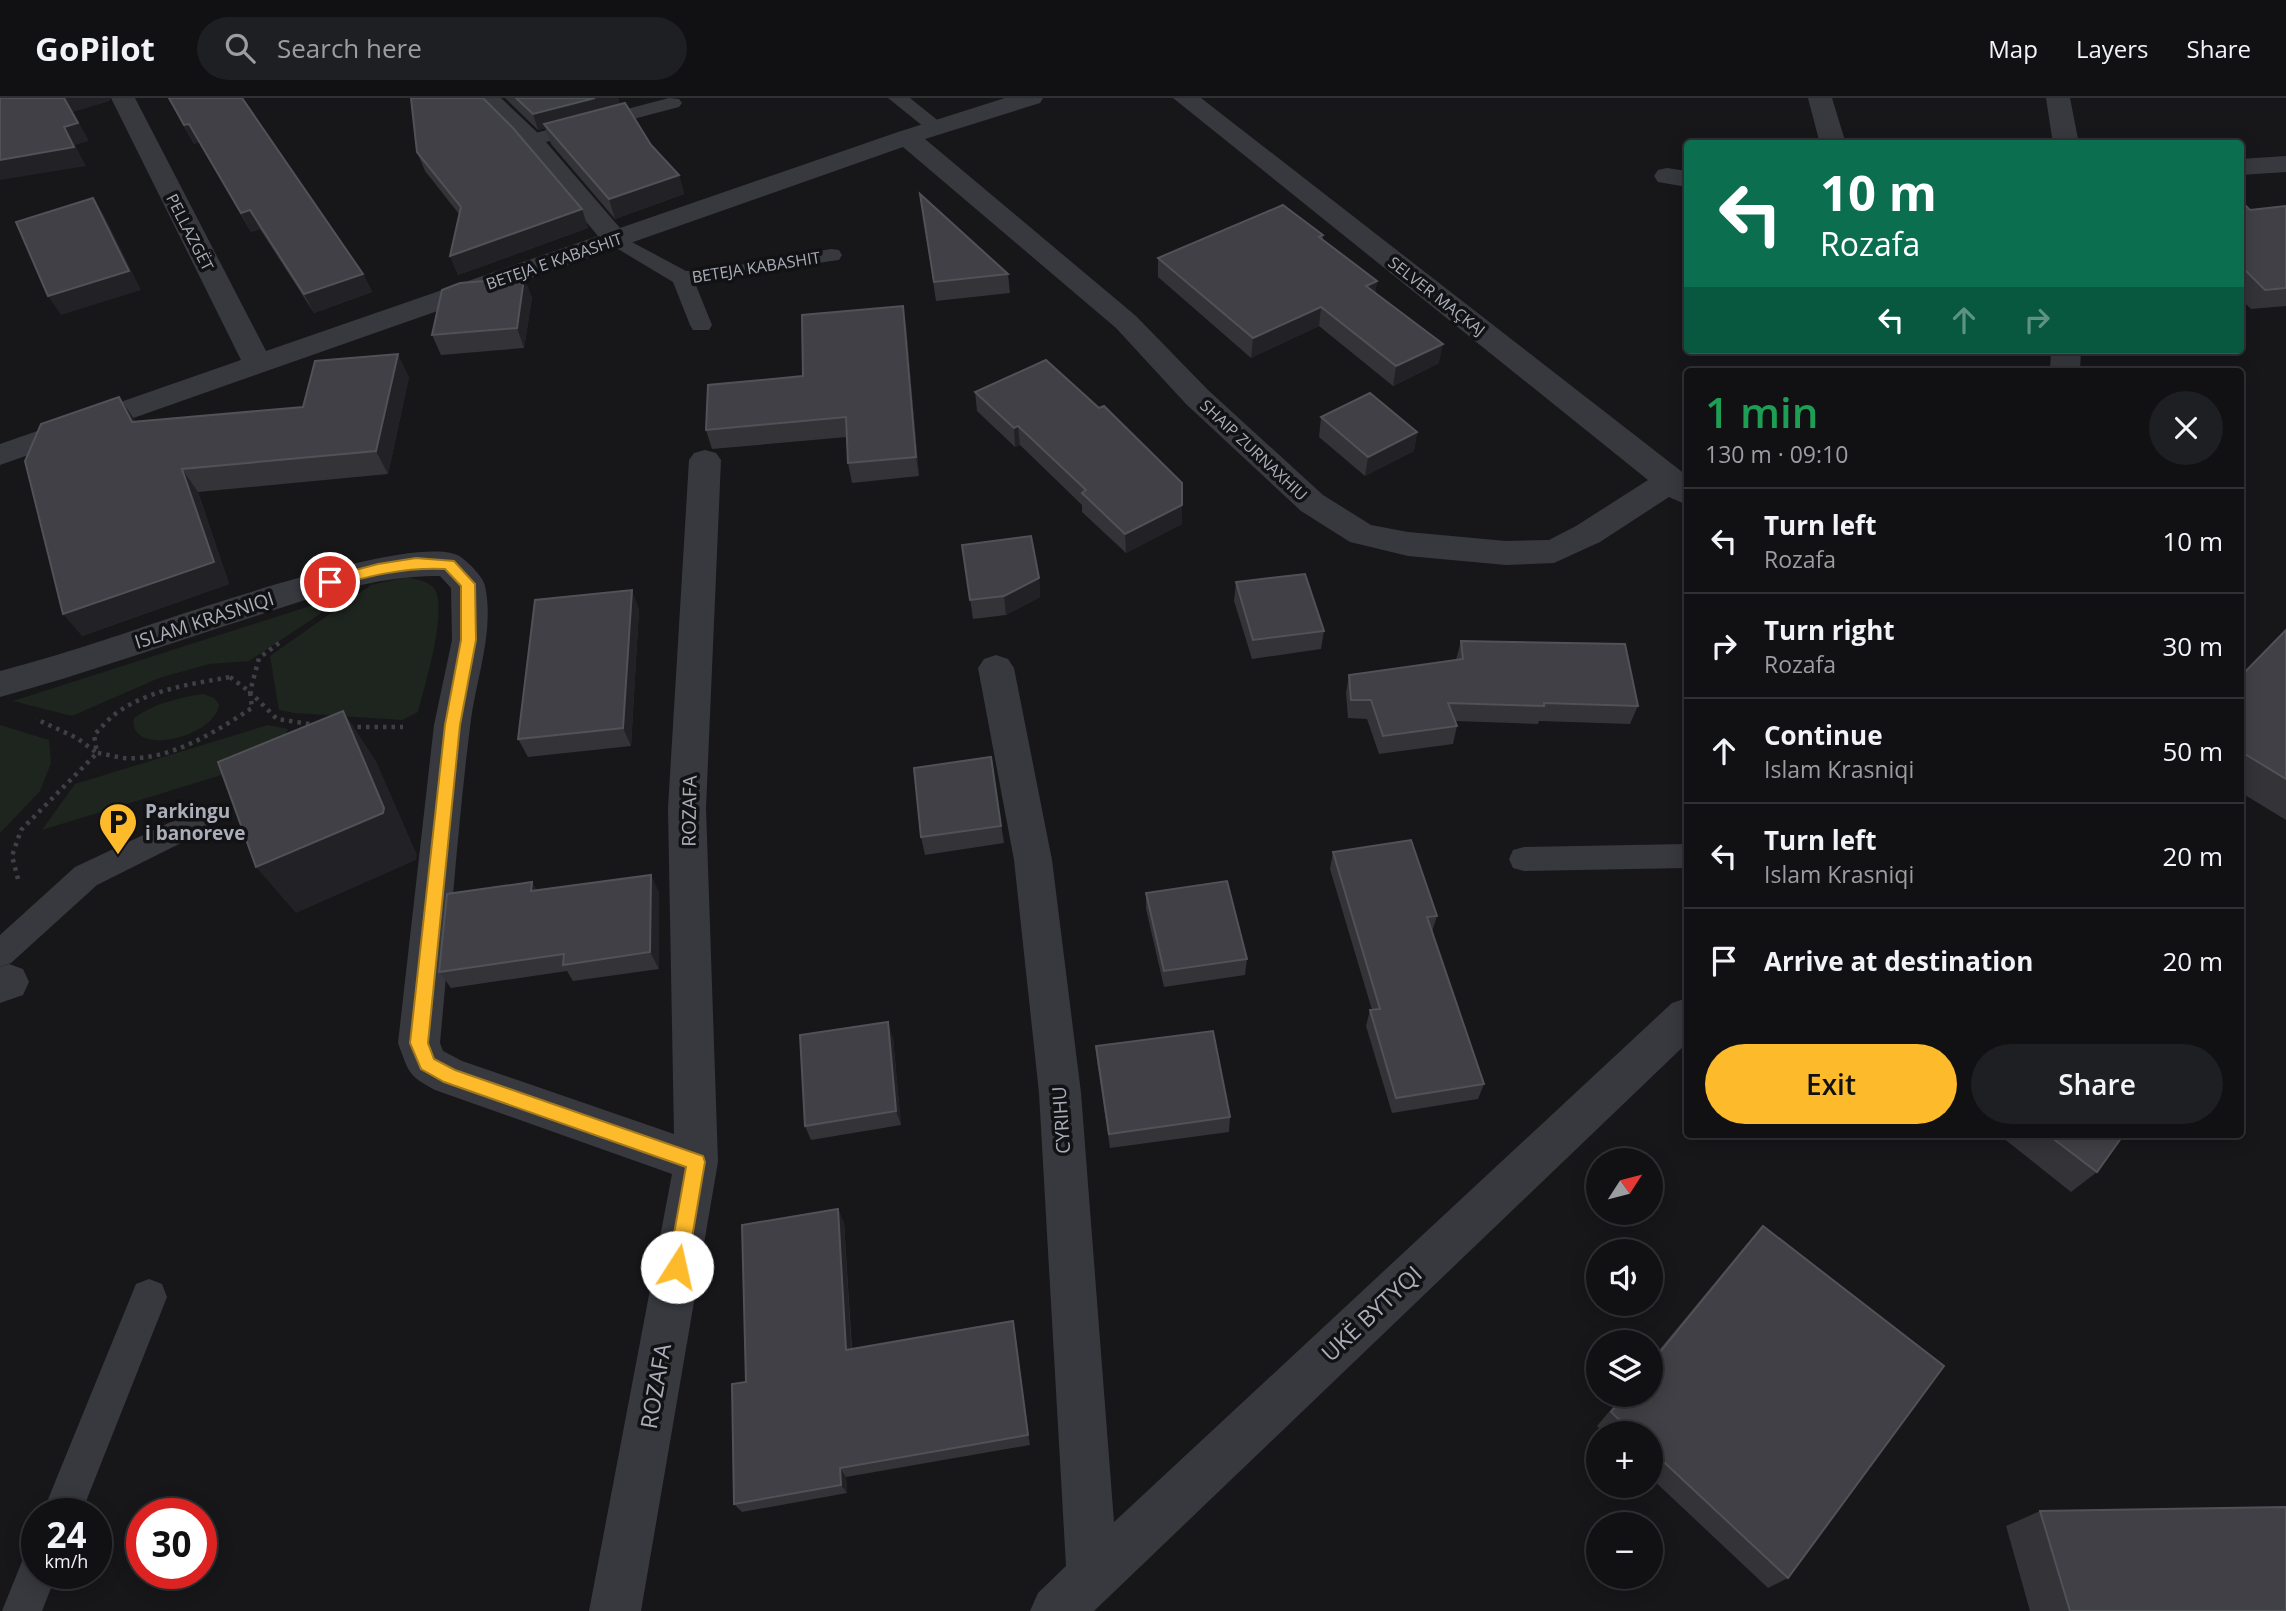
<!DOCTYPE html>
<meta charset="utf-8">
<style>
:root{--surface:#111114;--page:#1e1f22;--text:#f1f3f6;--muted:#9c9da0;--line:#303134;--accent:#fdbb2c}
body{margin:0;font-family:"Open Sans",sans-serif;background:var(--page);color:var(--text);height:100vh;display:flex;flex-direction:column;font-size:26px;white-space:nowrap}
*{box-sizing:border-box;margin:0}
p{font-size:23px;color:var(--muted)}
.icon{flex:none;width:38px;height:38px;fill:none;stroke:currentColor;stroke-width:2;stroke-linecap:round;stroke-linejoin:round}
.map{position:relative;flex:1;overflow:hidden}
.details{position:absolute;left:1684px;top:270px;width:560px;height:770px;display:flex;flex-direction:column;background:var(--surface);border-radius:7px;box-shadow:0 4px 18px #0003,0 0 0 2px var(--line)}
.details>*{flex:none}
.top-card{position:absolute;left:1684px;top:42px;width:560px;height:214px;border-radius:7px;box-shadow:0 4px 18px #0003,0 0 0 2px var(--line);background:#0b6e4f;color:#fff;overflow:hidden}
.needle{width:46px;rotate:54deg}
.controls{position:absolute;left:1586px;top:1050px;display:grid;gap:14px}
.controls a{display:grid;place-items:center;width:77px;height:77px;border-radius:50%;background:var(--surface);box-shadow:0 4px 18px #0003,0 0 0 2px var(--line);font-size:35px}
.speed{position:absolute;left:21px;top:1400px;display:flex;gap:14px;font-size:35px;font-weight:700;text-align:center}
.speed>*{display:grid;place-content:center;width:91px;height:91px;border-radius:50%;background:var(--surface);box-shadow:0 4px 18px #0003,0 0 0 2px var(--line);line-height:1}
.speed small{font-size:18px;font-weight:400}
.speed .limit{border:10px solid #d22;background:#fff;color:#111}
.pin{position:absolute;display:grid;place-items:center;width:60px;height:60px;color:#fff;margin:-30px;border:4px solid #fff;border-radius:50%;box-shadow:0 2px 7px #0007}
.me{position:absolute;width:77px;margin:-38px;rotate:10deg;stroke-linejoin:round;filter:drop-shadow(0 0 5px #0008)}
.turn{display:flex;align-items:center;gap:24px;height:147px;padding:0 21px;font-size:32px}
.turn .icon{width:91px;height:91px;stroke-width:2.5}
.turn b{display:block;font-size:49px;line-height:60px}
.lanes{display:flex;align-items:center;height:66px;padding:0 21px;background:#0003;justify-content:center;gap:35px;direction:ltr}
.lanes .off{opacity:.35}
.round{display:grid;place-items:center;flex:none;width:74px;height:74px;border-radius:37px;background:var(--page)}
.head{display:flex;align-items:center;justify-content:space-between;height:119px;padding:0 21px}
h1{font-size:42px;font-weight:600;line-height:52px;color:#1e9e55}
.primary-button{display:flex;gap:14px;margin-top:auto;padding:14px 21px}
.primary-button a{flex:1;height:80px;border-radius:42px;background:var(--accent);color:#111;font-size:28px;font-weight:600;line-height:80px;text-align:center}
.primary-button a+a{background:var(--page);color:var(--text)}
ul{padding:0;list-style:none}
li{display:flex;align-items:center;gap:21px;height:105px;padding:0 21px;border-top:2px solid var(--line)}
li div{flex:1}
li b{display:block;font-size:26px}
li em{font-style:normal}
header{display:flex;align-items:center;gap:42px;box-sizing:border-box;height:98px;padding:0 35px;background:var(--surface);border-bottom:2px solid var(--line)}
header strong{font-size:33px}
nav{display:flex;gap:38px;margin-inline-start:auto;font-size:24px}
.search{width:490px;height:63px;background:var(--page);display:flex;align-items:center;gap:18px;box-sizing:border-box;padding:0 24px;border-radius:38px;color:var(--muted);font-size:26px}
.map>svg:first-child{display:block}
</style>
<header>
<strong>GoPilot</strong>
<div class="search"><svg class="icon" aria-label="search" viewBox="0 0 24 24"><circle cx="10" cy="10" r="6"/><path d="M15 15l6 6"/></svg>Search here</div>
<nav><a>Map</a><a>Layers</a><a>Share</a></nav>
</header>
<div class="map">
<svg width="2286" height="1513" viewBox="0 0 2286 1513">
<rect width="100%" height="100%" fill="#17171a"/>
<g fill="#1d251e">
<path d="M407,479C415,481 427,483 433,489C450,506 424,591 418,614L402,622L294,615L279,612L270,558L371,487Z"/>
<path d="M332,501L320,516L249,563L209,566L159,580L72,618L13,603Z"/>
<path d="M203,596L214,600L219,606C216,640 127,660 134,620C156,605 177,600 203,596Z"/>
<path d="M0,627L49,642L51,665L40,693L0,735Z"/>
<path d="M268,627L288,631L275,658L254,667L42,732L75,686Z"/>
</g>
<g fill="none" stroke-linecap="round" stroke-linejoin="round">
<g stroke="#3e4046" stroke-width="4.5" stroke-dasharray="3.5 5" stroke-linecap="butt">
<path d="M279,545L259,560L250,594L277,621L316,627"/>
<path d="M230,579L250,594L252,610C215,634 170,663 124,660C115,659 106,656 97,655L94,637C102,629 109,620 118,614C151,591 192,586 230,579Z"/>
<path d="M349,629H403"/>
<path d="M18,781L12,758L21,732L97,655L77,640L36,621"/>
</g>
<g fill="#38393f" fill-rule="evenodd">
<path d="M669,0L679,1L682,5L679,9L531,48L524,46L521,42L524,38Z"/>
<path d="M888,0H910L946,29L936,35L929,33Z"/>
<path d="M615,135L686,173L723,170L831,151L839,152L842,157L839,162L831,163L695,185L712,227L709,232H693L690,227L673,184L608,145L604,141L608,137Z"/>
<path d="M205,708L215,712L220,720L215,728L97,787L11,865L0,869V837L75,769Z"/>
<path d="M1687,746V770L1524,773L1513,770L1509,761L1513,752L1524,749Z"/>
<path d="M149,1181L162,1186L167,1199L81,1416H42L136,1186Z"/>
<path d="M37,1455V1475H57L42,1513H2L23,1461Z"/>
</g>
<g fill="#38393f" fill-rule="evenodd">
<path d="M111,0H135L266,253L598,138L522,47L475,0H501L540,37L620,130L898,34L1005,0H1043L1040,5L925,41L1136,218L1208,292L1323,397L1371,427L1408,434L1506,443L1549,442L1576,428L1648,382L1173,0H1201L1681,373L1687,379V407L1669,399L1600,444L1554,465L1506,467L1408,458L1350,444L1301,413L1186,306L1116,230L903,49L0,367V346L241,262Z"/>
<path d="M1808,0H1832L1846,46H1820Z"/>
<path d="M2046,0H2070L2079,46H2053Z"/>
<path d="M2286,58V74L2240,77V61Z"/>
<path d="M1667,70L1687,73V89L1658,84L1654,78L1658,72Z"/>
<path d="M2051,252H2081L2080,273H2050Z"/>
<path d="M705,352L716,355L721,362L706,710L718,1064L641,1513H589L672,1076L435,992C407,977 409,974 398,945L434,627L452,542L451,490L440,478C379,477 317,498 259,517C172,544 88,575 0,599V573C34,564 68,554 101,543C155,526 424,428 462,460C470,466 483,479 485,488C495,535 475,583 470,629C457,734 450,840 440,945L443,953L462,963L674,1036L668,710L689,362L694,355Z"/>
<path d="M996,557L1008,561L1014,570L1052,762L1081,995L1114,1424L1672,905L1687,900V945L1094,1513H1030L1038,1495L1066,1468L1039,995L1014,762L978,570L984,561Z"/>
<path d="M9,866L23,871L29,884L23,897L0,905V869Z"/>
</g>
</g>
<g fill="#333338">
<path d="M168,0H242L363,176L372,194L314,215L260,131L251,134L199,44L194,46Z"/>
<path d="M505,0H618L620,7L651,47L679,77L684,96L615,121L551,46L545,30L538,32Z"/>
<path d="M417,54L582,111L588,130L458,177L450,158L459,116L425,73Z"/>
<path d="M920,96L1008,176L1010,195L936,203Z"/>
<path d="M2240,102L2250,112L2286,108V208L2251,211L2240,200Z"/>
<path d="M1323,137V142L1377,183L1375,195L1439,265L1393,288L1319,228L1251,260L1158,179V160Z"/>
<path d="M524,180L532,200L524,250L441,257L432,237Z"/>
<path d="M906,227L919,378L852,385L848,365L847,339L712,351L706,332L803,278Z"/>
<path d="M409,279L388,376L198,394L229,486L82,538L136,324L303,309Z"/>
<path d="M975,294L1182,426L1126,455L1082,414V407L1020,347L1015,349L977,313Z"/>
<path d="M1321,319L1417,334L1414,353L1365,378L1319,339Z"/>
<path d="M962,447L1039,480L1040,499L1006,517L973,521Z"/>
<path d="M1236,484L1324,533L1321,551L1252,561L1234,503Z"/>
<path d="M639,511L631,648L528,659L518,641Z"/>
<path d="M2286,532V722L2240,694V579Z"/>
<path d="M1461,543L1638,608L1630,626L1539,623L1538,626L1455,623L1457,628L1453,646L1379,656L1367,621L1348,620L1346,595L1349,577L1456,562Z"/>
<path d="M991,659L1004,745L925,757L921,739Z"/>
<path d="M1333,754L1437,818L1432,834L1484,986L1478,1001L1392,1015L1366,928L1370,912H1372L1330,771Z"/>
<path d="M532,784L537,793L659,794V871L573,883L567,873L451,890L439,874Z"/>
<path d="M1146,795L1247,861L1245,877L1164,889L1146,811Z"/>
<path d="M893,940L901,1027L811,1042L805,1028Z"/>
<path d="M1096,948L1230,1019L1229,1034L1110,1050L1097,963Z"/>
<path d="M1998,1036H2124L2097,1074L2071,1094Z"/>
<path d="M844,1124L852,1251L1015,1234L1030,1347L846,1379L847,1395L742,1414L734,1406L746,1284Z"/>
<path d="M1763,1128L1788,1480L1768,1490L1650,1379V1335H1604L1597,1328L1623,1297H1650V1263L1746,1147Z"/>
<path d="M2040,1413L2286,1513H2030L2006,1428Z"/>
</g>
<g fill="#222226">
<path d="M64,0H110V3L73,14L89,43L75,47L86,68L0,82V62L64,29Z"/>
<path d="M595,0H618L621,10L544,26L545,30L538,32L533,16Z"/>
<path d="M189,26L199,44L194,46L184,27Z"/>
<path d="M679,77L684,96L615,121L609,101Z"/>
<path d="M93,100L105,119L141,192L61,217L48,198Z"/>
<path d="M582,111L588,130L458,177L450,158Z"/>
<path d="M250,112L260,131L251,134L241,115Z"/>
<path d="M363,176L372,194L314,215L304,196Z"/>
<path d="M524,180L532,200L524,250L517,230Z"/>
<path d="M1377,183L1374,202L1366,188Z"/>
<path d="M903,208L906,227L919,378L916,359Z"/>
<path d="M1321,209L1319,228L1251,260L1253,240Z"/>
<path d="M1443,246L1439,265L1393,288L1396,268Z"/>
<path d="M398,256L409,279L388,376L376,353Z"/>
<path d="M119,299L135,322L147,347L132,324Z"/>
<path d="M1018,328L1020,347L1015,349L1014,330Z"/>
<path d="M1417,334L1414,353L1365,378L1368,359Z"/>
<path d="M182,371L198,394L229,486L82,538L63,516Z"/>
<path d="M1182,407V426L1126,455L1125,436Z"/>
<path d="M1039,480L1040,499L1006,517L1004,498Z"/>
<path d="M632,492L639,511L631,648L623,630Z"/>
<path d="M343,613L376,663L417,757L416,762L296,815L256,769Z"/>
<path d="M651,777L659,794V871L650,854Z"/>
<path d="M532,784L542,801L531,793Z"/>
<path d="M888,924L893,940L901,1027L896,1013Z"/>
<path d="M838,1111L844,1124L852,1263L846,1252Z"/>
<path d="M1013,1223L1015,1234L1030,1347L1028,1337Z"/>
<path d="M840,1370L846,1379L847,1395L841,1387Z"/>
</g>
<g fill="#404046" stroke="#505258" stroke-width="2">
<path d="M0,0H64L78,25L64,29L74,49L0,62Z"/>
<path d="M169,0H242L363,176L304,196L250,112L241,115L189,26L184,27Z"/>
<path d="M411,0H483L513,30L582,111L450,158L461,109L417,54Z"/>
<path d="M516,0H595L533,16Z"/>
<path d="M625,5L651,47L679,77L609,101L544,26Z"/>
<path d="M920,96L1008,176L934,184Z"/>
<path d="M93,100L129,173L48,198L16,124Z"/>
<path d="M2240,102L2250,112L2286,108V190L2265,192L2240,167Z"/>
<path d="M1283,107L1323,137L1319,139L1377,183L1366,188L1443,246L1396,268L1321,209L1253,240L1158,160Z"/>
<path d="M524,180L517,230L432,237L442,192L460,185Z"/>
<path d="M903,208L916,359L848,365L846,319L706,332L708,287L803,278L802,217Z"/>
<path d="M398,256L376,353L182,371L214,464L63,516L25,363L41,326L119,299L132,324L303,309L315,263Z"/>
<path d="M1046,262L1099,310L1104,308L1182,385V407L1125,436L1082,395L1086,392L1018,328L1014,330L975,294Z"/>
<path d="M1370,295L1417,334L1368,359L1321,319Z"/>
<path d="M1031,438L1039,480L1004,498L970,502L962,447Z"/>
<path d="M1305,476L1324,533L1253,542L1236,484Z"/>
<path d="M632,492L623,630L518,641L535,502Z"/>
<path d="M2286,532V681L2240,653V579Z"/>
<path d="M1461,543L1625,546L1638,608L1544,605V608L1448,605L1457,628L1383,638L1371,602H1351L1349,577L1463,561Z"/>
<path d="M343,613L384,710L383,715L256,769L218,664Z"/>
<path d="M991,659L1001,728L921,739L914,670Z"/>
<path d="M1411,742L1437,818L1427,819L1484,986L1396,1000L1370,912L1380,911L1333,754Z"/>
<path d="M651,777L650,854L563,867L564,856L439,874L447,796L532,784L531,793Z"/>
<path d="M1227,783L1247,861L1164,873L1146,795Z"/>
<path d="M888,924L896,1013L805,1028L800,937Z"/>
<path d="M1213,933L1230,1019L1109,1036L1096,948Z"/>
<path d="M2047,1036H2124L2097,1074Z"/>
<path d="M838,1111L846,1252L1013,1223L1028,1337L840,1370L841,1387L734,1406L732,1286L746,1284L742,1127Z"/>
<path d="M1763,1128L1944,1268L1788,1480L1650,1351V1335H1633L1611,1314L1625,1297H1650V1266Z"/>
<path d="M2286,1409V1513H2070L2040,1413Z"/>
</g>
<path fill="#fdbb2c" stroke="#a47a1d" stroke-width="2" d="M416,460L454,463L475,486L476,542L460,627L428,945L434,961L455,972L703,1058L705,1064L687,1169L684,1176L677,1179L670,1176L668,1169L686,1069L444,984L421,971L410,945L445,627L461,542V488L445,471C405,469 369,478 330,489L323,484L325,480L378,466Z"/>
<defs>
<symbol id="parking-pin" viewBox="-11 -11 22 30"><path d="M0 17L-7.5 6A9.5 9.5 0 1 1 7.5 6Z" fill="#fdbb2c" stroke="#121215"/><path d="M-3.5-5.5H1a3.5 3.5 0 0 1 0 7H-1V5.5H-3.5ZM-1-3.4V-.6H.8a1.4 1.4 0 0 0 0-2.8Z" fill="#111"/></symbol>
</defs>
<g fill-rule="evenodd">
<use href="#parking-pin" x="96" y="702" width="44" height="60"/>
</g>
<g text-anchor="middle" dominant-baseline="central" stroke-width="7" stroke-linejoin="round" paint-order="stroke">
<g font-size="16" fill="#a9aeba" stroke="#121215">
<text transform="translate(190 134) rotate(63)">PELLAZGËT</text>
<text transform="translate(554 163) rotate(-19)">BETEJA E KABASHIT</text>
<text transform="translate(756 169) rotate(-9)">BETEJA KABASHIT</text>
<text transform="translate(1437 198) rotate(38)">SELVER MAÇKAJ</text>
<text transform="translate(1254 352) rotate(43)">SHAIP ZURNAXHIU</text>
</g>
<g font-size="19" fill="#a9aeba" stroke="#121215">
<text transform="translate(204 522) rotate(-18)">ISLAM KRASNIQI</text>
<text transform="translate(689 713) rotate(-89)">ROZAFA</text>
<text transform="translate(1061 1022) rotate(-94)">CYRIHU</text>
</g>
<g font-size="19" font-weight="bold" fill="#a9aeba" stroke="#121215" text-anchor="start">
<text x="145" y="713">Parkingu<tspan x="145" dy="22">i banoreve</tspan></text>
</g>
<g font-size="23" fill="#a9aeba" stroke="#121215">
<text transform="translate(1371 1215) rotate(-43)">UKË BYTYQI</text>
<text transform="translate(655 1288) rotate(-80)">ROZAFA</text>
</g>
</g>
</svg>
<div class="controls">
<a><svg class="needle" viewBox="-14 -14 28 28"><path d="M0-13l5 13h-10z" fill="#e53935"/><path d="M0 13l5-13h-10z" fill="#9c9da0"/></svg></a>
<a><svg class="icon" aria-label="sound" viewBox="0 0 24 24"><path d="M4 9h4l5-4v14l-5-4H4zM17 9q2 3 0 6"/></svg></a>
<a><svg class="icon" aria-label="layers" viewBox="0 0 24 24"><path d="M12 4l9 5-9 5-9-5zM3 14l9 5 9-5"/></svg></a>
<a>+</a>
<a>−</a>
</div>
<div class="speed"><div>24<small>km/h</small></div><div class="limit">30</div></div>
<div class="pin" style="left:330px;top:484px;background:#d93025"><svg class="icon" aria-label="arrive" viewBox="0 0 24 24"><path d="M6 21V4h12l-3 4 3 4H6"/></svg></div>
<svg class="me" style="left:677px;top:1169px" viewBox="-20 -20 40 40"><circle r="19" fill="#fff"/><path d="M0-13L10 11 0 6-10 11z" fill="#fdbb2c"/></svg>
<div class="top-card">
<div class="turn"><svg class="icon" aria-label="left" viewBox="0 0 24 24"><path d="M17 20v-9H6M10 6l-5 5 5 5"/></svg><div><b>10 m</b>Rozafa</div></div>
<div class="lanes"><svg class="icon" aria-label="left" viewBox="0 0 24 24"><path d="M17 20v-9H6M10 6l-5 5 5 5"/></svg><svg class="icon off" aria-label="ahead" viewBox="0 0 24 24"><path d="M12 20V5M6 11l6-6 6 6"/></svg><svg class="icon off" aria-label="right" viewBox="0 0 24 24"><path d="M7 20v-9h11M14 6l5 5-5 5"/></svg></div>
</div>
<section class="details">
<div class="head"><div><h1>1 min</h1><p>130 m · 09:10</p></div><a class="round"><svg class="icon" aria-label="close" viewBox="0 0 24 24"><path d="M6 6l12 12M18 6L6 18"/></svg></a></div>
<ul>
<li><svg class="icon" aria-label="left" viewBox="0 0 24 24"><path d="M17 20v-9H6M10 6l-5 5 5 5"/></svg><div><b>Turn left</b><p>Rozafa</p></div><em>10 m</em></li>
<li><svg class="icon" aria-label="right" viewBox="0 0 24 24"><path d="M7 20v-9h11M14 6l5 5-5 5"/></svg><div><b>Turn right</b><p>Rozafa</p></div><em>30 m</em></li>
<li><svg class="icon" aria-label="ahead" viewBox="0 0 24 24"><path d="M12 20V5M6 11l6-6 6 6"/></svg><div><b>Continue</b><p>Islam Krasniqi</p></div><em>50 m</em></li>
<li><svg class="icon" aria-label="left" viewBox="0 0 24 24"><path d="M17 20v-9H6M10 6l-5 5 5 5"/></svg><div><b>Turn left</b><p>Islam Krasniqi</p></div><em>20 m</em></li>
<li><svg class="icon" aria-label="arrive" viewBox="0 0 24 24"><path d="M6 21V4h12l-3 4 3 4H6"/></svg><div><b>Arrive at destination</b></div><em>20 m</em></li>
</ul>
<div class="primary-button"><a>Exit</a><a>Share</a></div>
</section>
</div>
